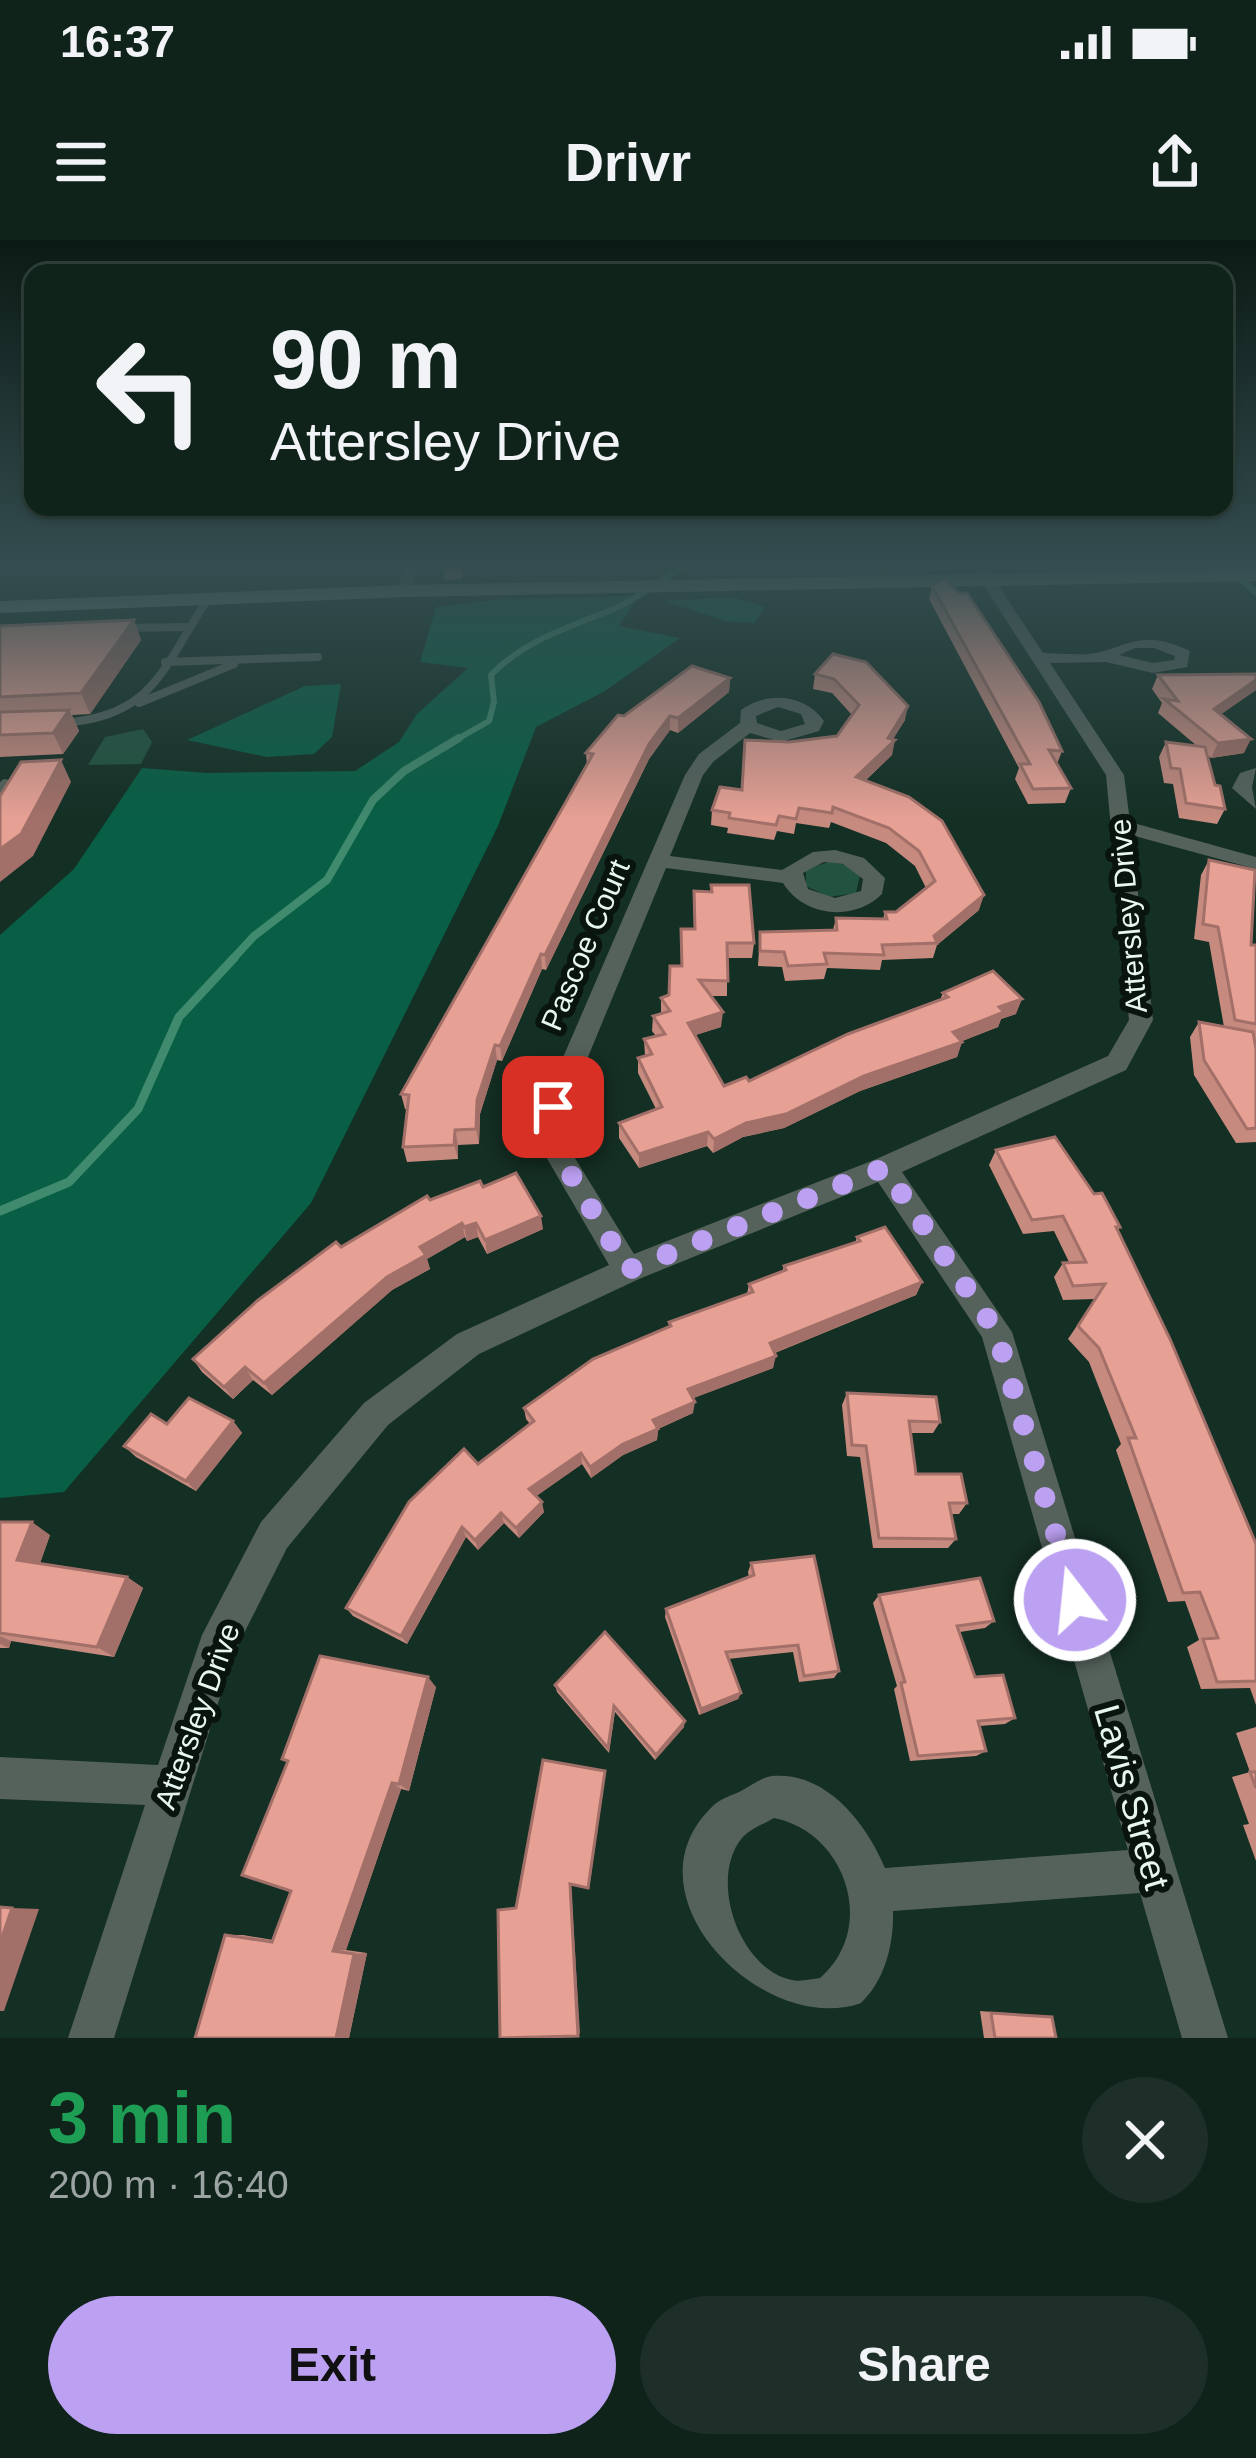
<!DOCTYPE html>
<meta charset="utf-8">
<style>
:root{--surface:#0f231b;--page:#1d2f28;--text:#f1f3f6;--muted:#9ba4a3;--line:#2f403a;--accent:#bca0f2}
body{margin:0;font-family:Helvetica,sans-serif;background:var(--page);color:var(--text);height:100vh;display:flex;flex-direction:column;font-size:45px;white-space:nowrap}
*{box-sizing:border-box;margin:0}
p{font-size:39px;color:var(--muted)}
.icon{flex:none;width:66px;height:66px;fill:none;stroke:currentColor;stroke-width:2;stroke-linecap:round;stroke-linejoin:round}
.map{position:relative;height:1798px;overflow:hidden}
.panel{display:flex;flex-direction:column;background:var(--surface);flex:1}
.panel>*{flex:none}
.banner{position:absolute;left:24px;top:24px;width:1209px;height:252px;border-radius:24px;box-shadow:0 3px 9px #0004,0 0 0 3px var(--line);background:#0f231b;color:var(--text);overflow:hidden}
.pin{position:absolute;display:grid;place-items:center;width:102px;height:102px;color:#fff;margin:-51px;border-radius:24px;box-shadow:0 6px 18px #0006}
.me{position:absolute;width:132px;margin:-66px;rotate:344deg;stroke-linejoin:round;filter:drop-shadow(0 0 9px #0008)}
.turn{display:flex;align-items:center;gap:42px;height:252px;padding:0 48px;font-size:54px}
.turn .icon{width:156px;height:156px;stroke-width:2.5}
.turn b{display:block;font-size:84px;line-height:102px}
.round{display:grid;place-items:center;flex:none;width:126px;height:126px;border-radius:63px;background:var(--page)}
.head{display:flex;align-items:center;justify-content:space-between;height:204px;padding:0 48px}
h1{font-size:72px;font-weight:700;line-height:90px;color:#1e9e55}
.button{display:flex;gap:24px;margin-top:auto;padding:24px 48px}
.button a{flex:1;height:138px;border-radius:72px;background:var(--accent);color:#111;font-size:48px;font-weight:700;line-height:138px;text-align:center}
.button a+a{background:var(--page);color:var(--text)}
.status{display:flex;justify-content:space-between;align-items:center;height:84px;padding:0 60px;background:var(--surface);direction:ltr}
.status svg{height:33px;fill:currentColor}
header{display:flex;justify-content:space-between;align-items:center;height:156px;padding:0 48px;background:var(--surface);font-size:54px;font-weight:700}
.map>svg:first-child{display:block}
</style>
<div class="status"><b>16:37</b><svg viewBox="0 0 49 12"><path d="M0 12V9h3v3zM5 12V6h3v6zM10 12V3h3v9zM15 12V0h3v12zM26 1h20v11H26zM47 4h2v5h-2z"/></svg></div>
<header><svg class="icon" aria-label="menu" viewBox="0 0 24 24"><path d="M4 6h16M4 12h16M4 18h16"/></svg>Drivr<svg class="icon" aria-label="share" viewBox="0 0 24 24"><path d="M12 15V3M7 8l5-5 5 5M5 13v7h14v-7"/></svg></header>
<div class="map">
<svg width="1256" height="1798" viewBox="0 0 1256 1798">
<rect width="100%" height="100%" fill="#142f24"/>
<g fill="#215340">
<path d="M143,489L152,502L141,524L88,525L105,497Z"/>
<path d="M828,622L847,625L860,635L856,653L829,657L806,646V630Z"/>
</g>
<g fill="#085f45">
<path d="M639,356L619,386L680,398L605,451L536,487L498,586L311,963L64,1252L0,1258V695L74,629L142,528L207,533L355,531L399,502L417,474L468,428L420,422L436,367L502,359Z"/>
<path d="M733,357L765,367L754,383L725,381L664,361Z"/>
<path d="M341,444L332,497L314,514L267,517L187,500L305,446Z"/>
</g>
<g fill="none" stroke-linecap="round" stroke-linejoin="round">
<g stroke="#408a6e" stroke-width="6">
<path d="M1229,327L1256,353"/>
<path d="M454,501L489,481L494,462L491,435C527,398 572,387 618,367C641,356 661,339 684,327"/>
</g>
<path stroke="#408a6e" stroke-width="8" d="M231,721L254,696L327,640L373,560L404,531L459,498"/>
<path stroke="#408a6e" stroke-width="9" d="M0,971L69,942L138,869L179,777L234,718"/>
<g stroke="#55625c" stroke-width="8">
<path d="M119,388L187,387"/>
<path d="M165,422L318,417"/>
<path d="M139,463L234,424"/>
<path d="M60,483C154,478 162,428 209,357"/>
</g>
<path stroke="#55625c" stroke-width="10" d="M0,552L5,544"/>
<g fill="#55625c" fill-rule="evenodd">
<path d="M403,327H417L412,351L405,355L398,351Z"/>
<path d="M972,327H986L1043,413C1061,413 1087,417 1104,411C1140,399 1152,393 1190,411L1187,427L1153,433L1106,422L1050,423L1124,535L1130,582L1256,617V629L1131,595L1153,780L1126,830L902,932L1012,1092L1228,1798H1182L1140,1653L893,1671C894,1704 885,1740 861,1763C764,1798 617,1653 715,1564C721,1559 732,1555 739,1552C749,1547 762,1537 772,1536C827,1531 867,1585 885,1628L1128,1610L982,1097L878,942L639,1039L479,1114L388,1185L287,1308L233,1415L114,1798H68L145,1565L0,1559V1517L158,1525L202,1395L261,1282L364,1163L457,1094L609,1025L538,903L536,880L685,535L699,514L740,483L741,470C767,451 805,454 824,481L819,491L781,502L750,493L713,522L703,535L670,616L782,630L813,612L835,610L864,618L885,638L882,654C854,682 804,677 783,643L666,628L562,880L565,902L634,1014L874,920L1108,816L1129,780L1106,535ZM1135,408H1154L1175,416L1174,420L1153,423L1119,415ZM778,467L801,474L805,484L781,491L757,483L756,476ZM824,622L843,624L863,639L861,651L835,658L808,649L803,633ZM774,1578C846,1592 878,1688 820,1738C812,1739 800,1742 792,1740C739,1729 708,1639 742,1598C750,1589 764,1584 774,1578Z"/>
<path d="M1256,528L1252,547L1256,569L1232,548L1240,533Z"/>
</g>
<path fill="#6e8178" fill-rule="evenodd" d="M1256,329V341L405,357L0,373V361L405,345Z"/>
</g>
<g fill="#c78a7f">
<path d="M443,327H464L462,339L445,340Z"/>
<path d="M932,346L1062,511L1057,524L1071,548L1065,563L1028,564L1015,539L1019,528L929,359Z"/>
<path d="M134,380L141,400L90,474L72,475L79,491L63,514L0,517V386Z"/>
<path d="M833,414L905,480L893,499L892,515L865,541L979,670L937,705L933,718L882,720L880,730L827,728L824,739L785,741L782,727L758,726L760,692L833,690L836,678L883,679L885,672H896L926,648L915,626L886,603L831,582L829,588L796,583L794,594L777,591L774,600L727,593L728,588L711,585L712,570L742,550L789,502L837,496L852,475L832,453L813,449L815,434Z"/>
<path d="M1256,434V450L1221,474L1244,513L1211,518L1207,515L1215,545L1225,569L1217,584L1179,578L1173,544L1164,543L1159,517L1166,502L1197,506L1158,473L1162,463L1152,449L1158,435Z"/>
<path d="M730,438L729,452L678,493L670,490L649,519L546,730L542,729L502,821L497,820L480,874L479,904L458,905V919L407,922L403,907L408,869H405L401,854L587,525L586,513L624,476Z"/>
<path d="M1209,620L1251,705H1256V801H1254L1256,809V902L1236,903L1194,835L1190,797L1199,782L1224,787L1209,702L1194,699L1201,635Z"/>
<path d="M694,651L754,703L752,718H727V756H711L721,787L695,795L724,846L749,841L940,760L943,753L1016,774L1001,779L998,787L962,801L957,817L860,851L784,888L743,897L713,913L707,906L639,928L619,898V883L656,869L638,833V818L645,816L644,799L656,796L652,791L653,776L661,774V758L669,755L681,726V689H694Z"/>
<path d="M996,910L1094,954L1120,987L1118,991L1256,1304V1465L1250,1448L1201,1449L1187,1407L1199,1400L1185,1361L1168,1362L1116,1210L1121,1204L1089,1122L1068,1099L1095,1059L1063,1060L1054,1037L1063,1023L1069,1022L1054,991L1023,994L989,925Z"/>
<path d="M483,947L543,989L487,1014L478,997L467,1001L465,997L427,1019L430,1029L392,1050L272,1155L253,1140L233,1159L202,1132L193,1119L341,1007L430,960Z"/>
<path d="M857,997L922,1042L916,1055L775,1113L773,1128L693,1158V1173L658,1189L657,1200L623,1215L591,1238L582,1224L536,1256L544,1272L519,1298L504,1283L478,1310L466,1297L407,1404L353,1376L346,1368L530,1184L526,1179L524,1168L669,1087V1082L747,1054L749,1044L782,1032L784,1026L855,1003Z"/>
<path d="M847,1153L940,1182L933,1193H911L916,1234L967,1263L959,1274H951L956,1299L948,1308H873L860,1217L847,1216L842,1165Z"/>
<path d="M233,1181L242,1193L196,1251L136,1217L124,1206L167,1184Z"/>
<path d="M0,1282L50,1295L40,1323L127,1337L143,1348L114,1417L11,1401L9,1408H0Z"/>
<path d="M751,1323L839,1431L834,1438L799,1442L793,1412L728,1419L741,1453L738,1459L699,1475L665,1377L666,1369L749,1337L748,1332Z"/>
<path d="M879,1355L994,1381L985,1388L960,1392L975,1437L1015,1478L1005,1484L979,1486L986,1511L976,1516L910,1521L894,1449L897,1446L873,1363Z"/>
<path d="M555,1445L684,1487L655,1520L615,1472L609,1513L557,1452Z"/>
<path d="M436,1447L409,1551L401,1549L346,1710L367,1713L349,1798L225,1695H243L273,1700L291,1651L288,1522L282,1519Z"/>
<path d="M1256,1487V1621L1243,1585L1249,1584L1232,1537L1250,1532L1236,1493Z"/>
<path d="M980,1771L1052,1777L1056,1798H984Z"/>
</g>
<g fill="#a27068">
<path d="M134,380L141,400L90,474L81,453Z"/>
<path d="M730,438L729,452L678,493V478Z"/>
<path d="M1256,440V450L1207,484L1214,469Z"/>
<path d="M908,466L905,480L888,507L895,500L892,515L853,552L856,537L888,498Z"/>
<path d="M69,470L79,491L63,514L53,493Z"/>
<path d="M670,476V490L649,519L546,730L545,715L649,504Z"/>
<path d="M1251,499L1244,513L1211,518L1218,503Z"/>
<path d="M61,520L71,542L33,616L0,642V609Z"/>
<path d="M984,655L979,670L937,705L934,696Z"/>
<path d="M541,714L542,729L502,821L500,806Z"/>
<path d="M1022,759L1016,774L1001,779L998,787L950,806L962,802L957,817L860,851L784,888L743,897L713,913L714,899L746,883L953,792L999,767Z"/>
<path d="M723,772L721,787L687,798L688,783Z"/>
<path d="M495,805L497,820L480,874L479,904L476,889L477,860Z"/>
<path d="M455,890L458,905V919L454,905Z"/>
<path d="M708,892L707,906L639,928V914Z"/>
<path d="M541,976L543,989L487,1014L485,1000Z"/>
<path d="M462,983L465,997L427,1019L430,1029L392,1050L272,1155L264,1143L420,1007Z"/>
<path d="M476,983L478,997L467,1001L464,987Z"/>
<path d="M922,1042L916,1055L766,1116L770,1103Z"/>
<path d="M776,1116L773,1128L686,1161L688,1149Z"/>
<path d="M245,1127L253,1140L233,1159L224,1147Z"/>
<path d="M695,1162L693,1173L658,1189L657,1200L623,1215L591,1238L590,1227L653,1180Z"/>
<path d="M233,1181L242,1193L196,1251L186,1241Z"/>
<path d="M581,1213L582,1224L531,1260L529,1249Z"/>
<path d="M542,1262L544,1272L519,1298L516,1288Z"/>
<path d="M501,1273L504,1283L478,1310L475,1300Z"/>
<path d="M32,1282L50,1295L37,1332L17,1320Z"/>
<path d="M462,1287L466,1297L407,1404L401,1396Z"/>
<path d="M127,1337L143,1348L114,1417L97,1407Z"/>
<path d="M0,1396L11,1401L9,1408L0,1404Z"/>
<path d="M428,1437L436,1447L409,1551L399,1544Z"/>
<path d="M741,1453L738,1459L699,1475L701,1469Z"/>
<path d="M685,1481L684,1487L655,1520L656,1515Z"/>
<path d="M605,1531V1536L589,1649L588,1648Z"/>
<path d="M392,1543L401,1549L346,1710L333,1711Z"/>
<path d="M570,1644L571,1646L580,1793L578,1796Z"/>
<path d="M12,1668L39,1669L4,1771H0V1703Z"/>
<path d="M367,1713L349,1798H336L354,1714Z"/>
</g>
<g fill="#e7a094" stroke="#a27068" stroke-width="3">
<path d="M944,338L959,353H967L1039,462L1062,511L1049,510L1071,548L1033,549L1020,524H1030L932,346Z"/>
<path d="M134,380L81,453L0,457V386Z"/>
<path d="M833,414L866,422L908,466L888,498L895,500L856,537L909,557L942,581L984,655L934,696L937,703L882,705L884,715L824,713L827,724L788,726L784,712L760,711V692L837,690L836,678L887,679L885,672H896L935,641L919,611L889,588L833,567L832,573L799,568L796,579L779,576L776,585L729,578L730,573L712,570L720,547L742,550L745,500L789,502L837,496L859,465L834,439L815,434Z"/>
<path d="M692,426L730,438L678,478L670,476L649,504L545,715L541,714L500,806L495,805L477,860L476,889L455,890L454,905L403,907L409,855L401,854L593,514L586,513L618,475L624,476Z"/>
<path d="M1256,434V440L1214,469L1251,499L1218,503L1164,459L1178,461L1158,435Z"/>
<path d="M69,470L53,493L0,495V472Z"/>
<path d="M1166,502L1205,507L1215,545L1220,546L1225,569L1186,563L1180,529L1171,528Z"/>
<path d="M61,520L21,594L0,609V556L21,522Z"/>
<path d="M1209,620L1255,630L1251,705H1256V784L1235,780L1218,687L1203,684Z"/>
<path d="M711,645H749L754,703H727L728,741L699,740L723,772L688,783L724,846L746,837L749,841L848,794L948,757L943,753L993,731L1022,759L999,767L1004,772L953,792L962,802L864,836L786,874L746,883L714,899L708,892L639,914L619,883L662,867L638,818L652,814L644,799L665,794L653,776L670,771L661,758L669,755L670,726H682L681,689H695L694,651L712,652Z"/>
<path d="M1199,782L1253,792L1256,809V888L1247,889L1204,820Z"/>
<path d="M1055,897L1094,954L1102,953L1120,987H1116L1170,1099L1256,1304V1441L1217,1442L1203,1399L1218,1398L1200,1352L1183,1353L1128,1198H1136L1099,1108L1078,1086L1105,1044L1073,1046L1063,1023L1086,1022L1063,976L1032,980L996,910Z"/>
<path d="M516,933L541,976L485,1000L476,983L464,987L462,983L420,1007L426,1015L387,1037L264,1143L245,1127L224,1147L193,1119L257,1061L336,1002L341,1007L427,956L430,960L480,941L483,947Z"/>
<path d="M885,987L922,1042L770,1103L776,1116L688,1149L695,1162L653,1180L658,1189L623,1204L590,1227L581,1213L529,1249L542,1262L516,1288L501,1273L475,1300L462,1287L401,1396L346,1368L409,1262L464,1209L478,1224L534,1181L524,1168L593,1119L671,1086L669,1082L753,1052L749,1044L786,1030L784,1026L860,1001L857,997Z"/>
<path d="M847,1153L936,1157L940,1182L909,1181L916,1234H961L967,1263H949L956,1299L879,1298L866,1206L852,1205Z"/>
<path d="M189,1158L233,1181L186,1241L124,1206L151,1174L167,1184Z"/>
<path d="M0,1282H32L17,1320L127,1337L97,1407L0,1393Z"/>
<path d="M814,1316L839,1431L804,1436L798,1405L726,1412L741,1453L701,1469L666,1369L754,1335L751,1323Z"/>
<path d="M980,1338L994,1381L957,1386L975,1437L1003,1435L1015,1478L978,1481L986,1511L918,1516L901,1443L905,1442L879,1355Z"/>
<path d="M605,1392L685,1481L656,1515L614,1466L608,1508L555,1445Z"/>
<path d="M320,1416L428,1437L399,1544L392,1543L333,1711L354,1714L336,1798H195L225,1695L272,1702L291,1651L242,1635L288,1521L282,1519Z"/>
<path d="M543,1520L605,1531L588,1648L570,1644L578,1796L500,1798L498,1670L516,1668Z"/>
<path d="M1250,1532H1256V1548Z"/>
<path d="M0,1667L12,1668L0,1703Z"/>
<path d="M991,1773L1052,1777L1056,1798H995Z"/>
</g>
<linearGradient id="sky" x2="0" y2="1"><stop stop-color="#0b1a14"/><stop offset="0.56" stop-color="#344d50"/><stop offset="1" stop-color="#344d50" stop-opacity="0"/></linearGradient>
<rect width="1256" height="579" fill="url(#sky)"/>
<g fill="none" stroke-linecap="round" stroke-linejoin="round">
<path stroke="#bca0f2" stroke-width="21" stroke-dasharray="0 37.8" d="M553,867L549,880L552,903L628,1030L884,928L996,1091L1075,1360"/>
</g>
<g text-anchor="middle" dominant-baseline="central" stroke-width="12" stroke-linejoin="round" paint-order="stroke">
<g font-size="30" fill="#e7f7ef" stroke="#09140f">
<text transform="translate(1128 676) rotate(-95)">Attersley Drive</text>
<text transform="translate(585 705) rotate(-67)">Pascoe Court</text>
<text transform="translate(197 1476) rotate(-70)">Attersley Drive</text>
</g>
<g font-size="36" fill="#e7f7ef" stroke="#09140f">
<text transform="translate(1132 1557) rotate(74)">Lavis Street</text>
</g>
</g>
</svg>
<div class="pin" style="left:553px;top:867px;background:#d93025"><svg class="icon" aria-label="arrive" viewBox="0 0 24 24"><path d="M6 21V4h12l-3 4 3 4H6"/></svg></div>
<svg class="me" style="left:1075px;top:1360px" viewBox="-20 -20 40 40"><circle r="17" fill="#bca0f2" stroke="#fff" stroke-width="3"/><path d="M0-11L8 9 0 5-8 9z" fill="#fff"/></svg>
<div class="banner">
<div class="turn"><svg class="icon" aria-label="left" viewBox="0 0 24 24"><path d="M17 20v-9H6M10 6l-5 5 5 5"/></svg><div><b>90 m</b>Attersley Drive</div></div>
</div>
</div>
<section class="panel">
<div class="head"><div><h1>3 min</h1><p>200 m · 16:40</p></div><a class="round"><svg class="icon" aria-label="close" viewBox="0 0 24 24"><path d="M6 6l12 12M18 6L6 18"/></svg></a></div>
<div class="button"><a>Exit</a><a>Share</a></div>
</section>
